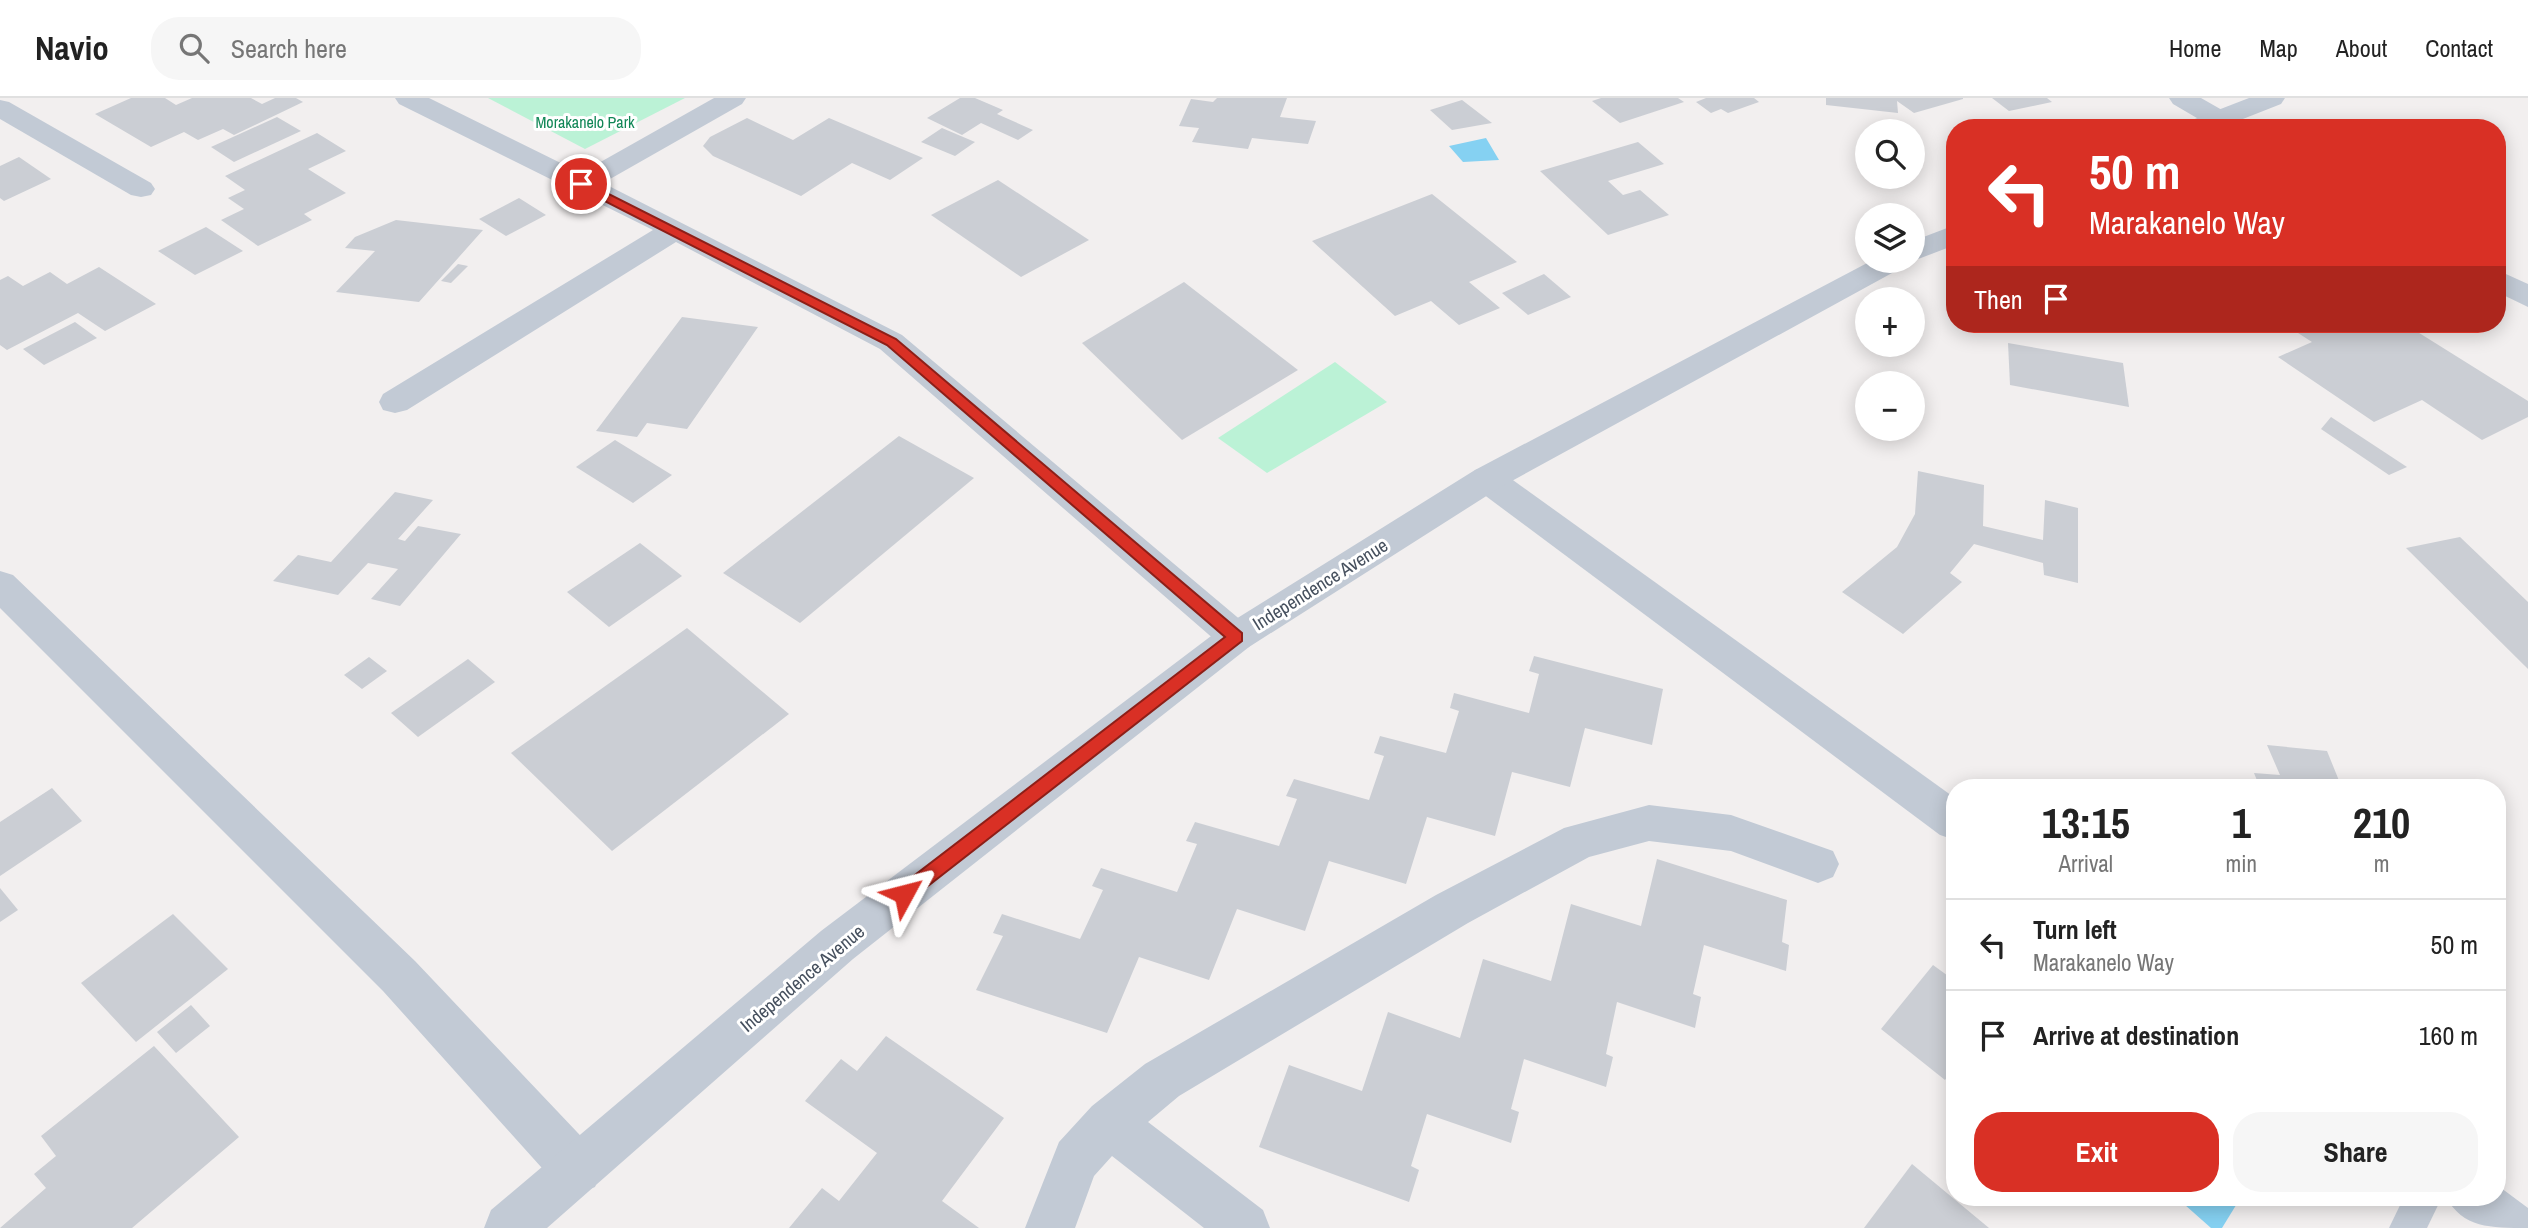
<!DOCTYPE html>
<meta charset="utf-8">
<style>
:root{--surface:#fff;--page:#f6f6f6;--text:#222;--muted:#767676;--line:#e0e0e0;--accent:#d93025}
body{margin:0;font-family:"Archivo Narrow",sans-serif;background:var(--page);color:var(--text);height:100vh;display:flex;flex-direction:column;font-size:26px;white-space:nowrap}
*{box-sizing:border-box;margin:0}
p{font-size:23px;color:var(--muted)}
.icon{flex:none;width:38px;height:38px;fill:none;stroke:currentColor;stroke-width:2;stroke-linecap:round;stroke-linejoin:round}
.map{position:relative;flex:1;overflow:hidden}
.sheet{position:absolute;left:1946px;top:681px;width:560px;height:427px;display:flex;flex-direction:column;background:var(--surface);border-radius:28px;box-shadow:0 4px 18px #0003}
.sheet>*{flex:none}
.guide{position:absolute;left:1946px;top:21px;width:560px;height:214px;border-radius:28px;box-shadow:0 4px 18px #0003;background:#d93025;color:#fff;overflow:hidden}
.fabs{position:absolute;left:1855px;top:21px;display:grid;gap:14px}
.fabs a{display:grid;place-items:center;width:70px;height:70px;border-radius:50%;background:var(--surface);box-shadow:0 4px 18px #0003;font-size:35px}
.pin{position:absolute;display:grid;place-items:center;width:60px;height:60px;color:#fff;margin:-30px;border:4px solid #fff;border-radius:50%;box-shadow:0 2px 7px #0007}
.me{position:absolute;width:77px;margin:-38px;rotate:52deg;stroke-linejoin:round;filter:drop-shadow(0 0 5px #0008)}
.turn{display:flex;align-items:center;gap:24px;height:147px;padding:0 28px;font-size:32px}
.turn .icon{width:91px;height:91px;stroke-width:2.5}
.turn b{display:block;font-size:49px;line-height:60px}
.then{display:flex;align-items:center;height:66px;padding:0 28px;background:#0003;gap:14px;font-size:26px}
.eta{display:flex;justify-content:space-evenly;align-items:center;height:119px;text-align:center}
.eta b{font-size:42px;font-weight:800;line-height:49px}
.cta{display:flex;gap:14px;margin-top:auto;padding:14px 28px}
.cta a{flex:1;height:80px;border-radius:28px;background:var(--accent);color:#fff;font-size:28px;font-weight:800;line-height:80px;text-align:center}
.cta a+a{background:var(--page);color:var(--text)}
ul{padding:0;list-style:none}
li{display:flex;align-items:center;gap:21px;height:91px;padding:0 28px;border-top:2px solid var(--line)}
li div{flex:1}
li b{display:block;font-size:26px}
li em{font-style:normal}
header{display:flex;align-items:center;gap:42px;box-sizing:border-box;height:98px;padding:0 35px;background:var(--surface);border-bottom:2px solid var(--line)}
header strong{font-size:33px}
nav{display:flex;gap:38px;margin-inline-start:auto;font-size:24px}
.search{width:490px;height:63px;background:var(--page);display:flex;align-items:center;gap:18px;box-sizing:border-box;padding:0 24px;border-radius:28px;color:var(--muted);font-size:26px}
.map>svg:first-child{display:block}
</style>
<header>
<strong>Navio</strong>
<div class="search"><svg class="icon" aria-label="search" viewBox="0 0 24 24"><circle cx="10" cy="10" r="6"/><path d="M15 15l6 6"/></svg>Search here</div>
<nav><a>Home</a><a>Map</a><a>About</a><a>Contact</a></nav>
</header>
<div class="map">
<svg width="2528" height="1130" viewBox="0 0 2528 1130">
<rect width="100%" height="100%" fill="#f2efef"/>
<g fill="#bbf2d6">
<path d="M488,0H685L585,51Z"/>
<path d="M1335,264L1387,304L1267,375L1218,340Z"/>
</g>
<g fill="#85d1f2">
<path d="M1486,40L1499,62L1463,64L1449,48Z"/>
<path d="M2176,1099H2241L2222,1130H2211Z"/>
</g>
<g fill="#cbced4">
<path d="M131,0H165L176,7L192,0H251L262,6L275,0H296L303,4L234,37L223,31L198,42L184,34L151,49L95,16Z"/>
<path d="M960,0H975L1003,12L997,16L1033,32L1018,42L981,25L962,37L927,20Z"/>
<path d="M1217,0H1287L1280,19L1316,23L1308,46L1252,40L1248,51L1192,44L1199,30L1179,28L1191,1L1213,4Z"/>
<path d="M1601,0H1678L1684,4L1620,25L1592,3Z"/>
<path d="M1706,0H1754L1759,4L1728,15L1721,11L1711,15L1696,4Z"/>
<path d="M1826,0H1963V1L1914,15L1897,3L1898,15L1826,7Z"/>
<path d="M1992,0H2047L2052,4L2009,13Z"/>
<path d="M1462,2L1492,25L1452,32L1430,12Z"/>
<path d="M277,19L301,33L234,64L211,49Z"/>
<path d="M747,20L793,42L829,20L923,60L890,82L852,65L801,98L713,58L703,48L710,39Z"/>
<path d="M942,30L975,44L955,58L921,44Z"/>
<path d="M317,35L346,53L308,71L346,95L304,116L312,122L258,148L221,122L244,111L228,100L245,92L225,78Z"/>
<path d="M1638,44L1664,66L1608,83L1623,97L1640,92L1669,117L1608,137L1540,73Z"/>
<path d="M19,59L51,81L4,103L0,100V68Z"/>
<path d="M998,82L1089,142L1021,179L931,117Z"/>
<path d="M1432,96L1517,164L1469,184L1500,210L1459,227L1431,203L1395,218L1312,143Z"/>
<path d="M519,100L546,117L506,138L479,121Z"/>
<path d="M396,122L483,132L419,204L336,194L375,153L345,150L355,139Z"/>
<path d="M206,129L243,153L195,177L158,153Z"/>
<path d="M458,166L468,168L451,185L441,183Z"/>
<path d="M99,169L156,206L105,233L78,215L7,252L0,247V182L8,178L23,188L50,174L67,186Z"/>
<path d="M1544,176L1571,199L1528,217L1502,195Z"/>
<path d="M1184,184L1298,272L1182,342L1082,245Z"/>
<path d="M682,219L758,229L687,331L647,325L637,339L596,333Z"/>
<path d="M75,224L97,240L44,267L23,251Z"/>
<path d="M2284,226H2433L2416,233L2528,303V319L2482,342L2422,302L2374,324L2278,259L2312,244Z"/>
<path d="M2008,245L2123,265L2129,309L2010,287Z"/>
<path d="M2331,319L2407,369L2389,377L2321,331Z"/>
<path d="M899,338L974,380L800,525L723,475Z"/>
<path d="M615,342L672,377L633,405L576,369Z"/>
<path d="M1918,373L1984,387L1983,428L2043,442L2045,402L2078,410V485L2044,477L2043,465L1974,446L1950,475L1962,484L1903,536L1842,494L1897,449L1915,416Z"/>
<path d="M395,394L433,402L398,441L405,443L418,428L461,436L400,508L371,501L398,471L368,465L338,497L273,483L298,457L331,464Z"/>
<path d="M2460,439L2528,504V571L2406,450Z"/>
<path d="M640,445L682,478L609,529L567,494Z"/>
<path d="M687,530L789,616L612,753L511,655Z"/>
<path d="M1534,558L1663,591L1652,647L1585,630L1570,689L1512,674L1495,738L1427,719L1406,786L1329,763L1305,833L1237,811L1209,882L1139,859L1107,935L976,892L1003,838L993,835L1002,816L1080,841L1103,792L1092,788L1101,770L1177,794L1197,746L1186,743L1195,724L1279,748L1297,701L1286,698L1294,681L1369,702L1384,658L1374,655L1380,638L1446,655L1459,613L1450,610L1454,595L1529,615L1539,576L1529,573Z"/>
<path d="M369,559L387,573L362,591L344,577Z"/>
<path d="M468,561L495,584L418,639L391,615Z"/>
<path d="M2267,647L2327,653L2342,690H2260L2254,675L2280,677Z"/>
<path d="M52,690L82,723L0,778V724Z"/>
<path d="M1657,761L1787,802L1782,844L1789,847L1786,873L1704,847L1693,896L1701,899L1695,930L1617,904L1606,956L1613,959L1606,989L1524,961L1511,1011L1519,1014L1511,1045L1427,1016L1411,1068L1419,1072L1409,1104L1259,1049L1289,967L1362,993L1388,914L1460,940L1483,861L1551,883L1571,806L1641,828Z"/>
<path d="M0,790L18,812L0,824Z"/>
<path d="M173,816L228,871L136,944L81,885Z"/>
<path d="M1933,867L1955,883V969L1945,982L1881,931Z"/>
<path d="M191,907L210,928L176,955L157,934Z"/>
<path d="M886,938L1004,1020L942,1103L979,1130H789L822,1090L839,1103L877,1055L805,1003L841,961L857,973Z"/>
<path d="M154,948L239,1039L132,1130H0L46,1090L34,1076L56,1058L41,1038Z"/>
<path d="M1912,1066L1989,1130H1864Z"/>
</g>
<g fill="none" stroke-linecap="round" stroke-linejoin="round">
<path fill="#c2cad5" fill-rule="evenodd" d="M2404,1099H2442L2427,1130H2389Z"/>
<g fill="#c2cad5" fill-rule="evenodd">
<path d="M395,0H429L581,75L714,0H746L742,6L603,85L902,237L1249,529L1255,539L1249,549L1236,554L1223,549L880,251L676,144L407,312L395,315L383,312L379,304L383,296L653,132L399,6Z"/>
<path d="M2169,0H2201L2243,24L2247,30H2214L2173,6Z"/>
<path d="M0,2L9,4L151,85L155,91L151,97L141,99L131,97L0,21Z"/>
<path d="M2497,172L2528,186V209L2497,194Z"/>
<path d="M1487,369L1499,372L1955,700V742L1940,737L1475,390L1470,381L1475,372Z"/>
<path d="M0,473L13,477L415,863L595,1053L602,1071L595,1089L577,1096L559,1089L383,893L0,510Z"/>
<path d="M1649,707L1731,717L1833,753L1839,766L1833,779L1818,785L1731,753L1649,743L1589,759L1468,825L1179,998L1148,1024L1263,1112L1270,1130H1204L1112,1058L1094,1078L1075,1130H1025L1059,1044L1092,1008L1145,966L1436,797L1564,730Z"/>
<path d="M2497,1087L2528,1110V1130C2490,1130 2463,1130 2446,1099H2497Z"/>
</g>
<g fill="#c2cad5" fill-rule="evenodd">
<path d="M2249,0H2285L2281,6L2220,30H2183L2187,24Z"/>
<path d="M1955,127V147L1913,163H1912L1913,143Z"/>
<path d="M1871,163H1908L1903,169L1499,390L1249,549L853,861L547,1130H484L491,1112L821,833L1223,529L1475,372Z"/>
</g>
</g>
<path fill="#d93025" stroke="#8d1f18" stroke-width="2" d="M577,84H585L896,241L1242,535V543L910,802H898L895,796L898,790L1225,539L887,247L577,89Z"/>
<g text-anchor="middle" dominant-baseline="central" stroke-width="6" stroke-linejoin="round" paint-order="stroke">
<g font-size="16" fill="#108656" stroke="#fff">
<text x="585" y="24">Morakanelo Park</text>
</g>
<g font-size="19" fill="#46505e" stroke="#fff">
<text transform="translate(1320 486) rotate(-32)">Independence Avenue</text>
<text transform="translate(802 880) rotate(-40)">Independence Avenue</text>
</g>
</g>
</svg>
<div class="fabs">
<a><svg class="icon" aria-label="search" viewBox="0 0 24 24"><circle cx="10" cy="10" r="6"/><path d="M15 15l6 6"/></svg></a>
<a><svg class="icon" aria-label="layers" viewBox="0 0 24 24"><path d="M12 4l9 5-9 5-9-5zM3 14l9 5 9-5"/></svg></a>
<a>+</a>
<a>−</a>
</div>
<div class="pin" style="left:581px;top:86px;background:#d93025"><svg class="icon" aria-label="arrive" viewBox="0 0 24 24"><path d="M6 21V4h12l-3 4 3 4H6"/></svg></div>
<svg class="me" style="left:904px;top:796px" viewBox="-20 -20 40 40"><path d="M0-17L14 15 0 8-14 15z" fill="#d93025" stroke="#fff" stroke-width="4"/></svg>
<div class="guide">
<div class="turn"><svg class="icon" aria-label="left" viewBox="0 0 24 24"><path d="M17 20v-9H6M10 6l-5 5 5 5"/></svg><div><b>50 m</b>Marakanelo Way</div></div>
<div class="then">Then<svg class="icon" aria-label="arrive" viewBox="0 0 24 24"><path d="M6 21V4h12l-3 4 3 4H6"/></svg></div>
</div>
<section class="sheet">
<div class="eta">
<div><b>13:15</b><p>Arrival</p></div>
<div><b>1</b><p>min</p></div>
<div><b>210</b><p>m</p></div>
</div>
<ul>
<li><svg class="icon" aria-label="left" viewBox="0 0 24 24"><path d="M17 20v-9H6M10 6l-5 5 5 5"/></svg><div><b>Turn left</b><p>Marakanelo Way</p></div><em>50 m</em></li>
<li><svg class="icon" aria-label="arrive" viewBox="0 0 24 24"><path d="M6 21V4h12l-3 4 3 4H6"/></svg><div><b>Arrive at destination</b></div><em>160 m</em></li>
</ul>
<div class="cta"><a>Exit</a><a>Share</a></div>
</section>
</div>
